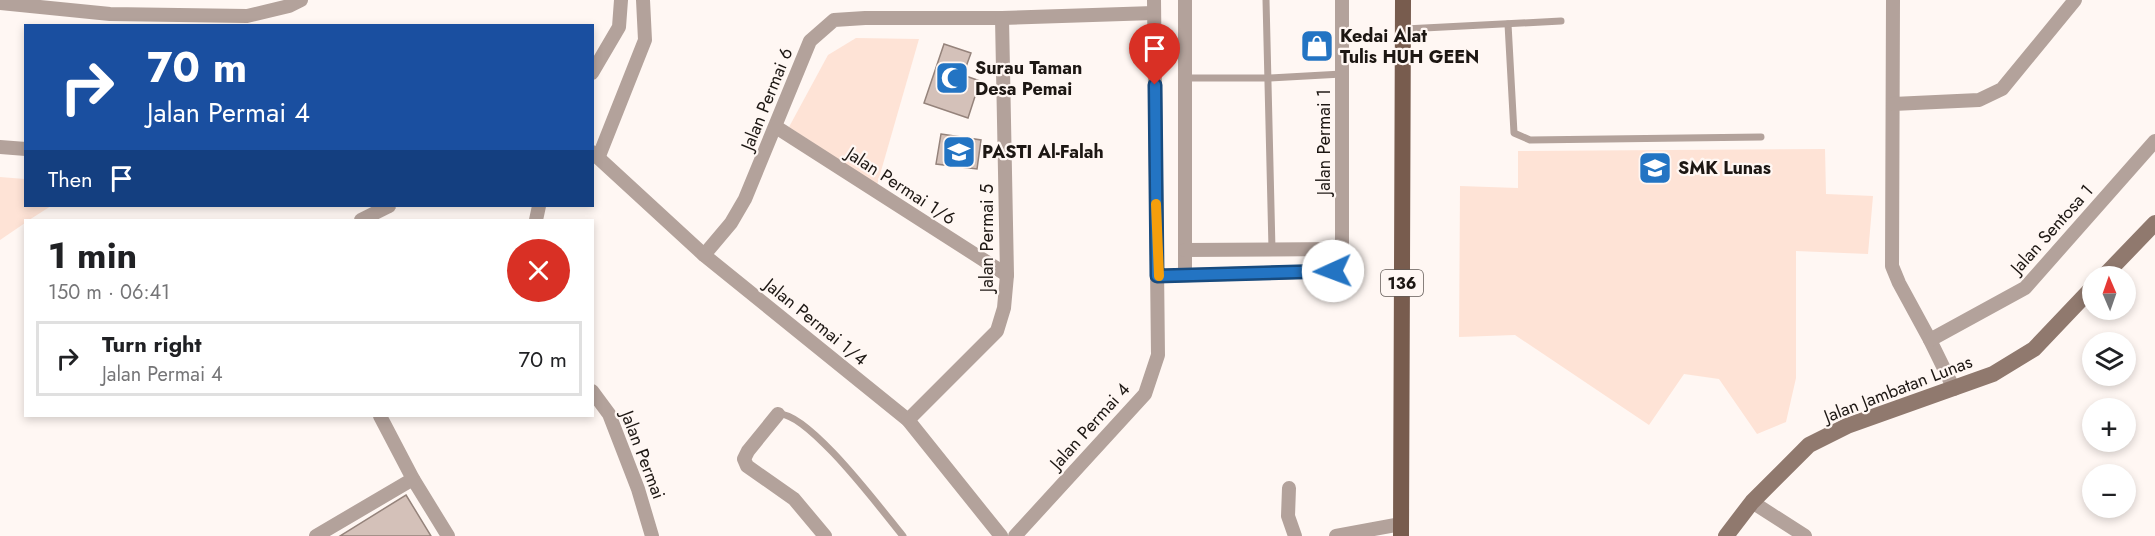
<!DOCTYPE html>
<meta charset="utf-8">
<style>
:root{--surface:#fff;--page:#f2f2f2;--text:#202124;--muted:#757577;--line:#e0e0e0}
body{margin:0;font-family:Jost,sans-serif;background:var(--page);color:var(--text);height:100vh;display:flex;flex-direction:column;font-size:22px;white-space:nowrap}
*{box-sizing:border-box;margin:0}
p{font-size:20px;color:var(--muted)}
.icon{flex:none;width:33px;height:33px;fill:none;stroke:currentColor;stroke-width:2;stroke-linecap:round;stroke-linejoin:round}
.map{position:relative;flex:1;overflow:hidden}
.panel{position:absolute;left:24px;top:219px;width:570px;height:198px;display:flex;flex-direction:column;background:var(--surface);border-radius:0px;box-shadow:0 3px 9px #0003}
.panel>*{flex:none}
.guide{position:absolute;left:24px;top:24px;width:570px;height:183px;border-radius:0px;box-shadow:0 3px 9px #0003;background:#1a4fa0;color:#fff;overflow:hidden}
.needle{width:39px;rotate:358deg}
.buttons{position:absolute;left:2082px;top:266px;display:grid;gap:12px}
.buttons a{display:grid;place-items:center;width:54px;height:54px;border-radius:50%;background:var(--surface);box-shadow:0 3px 9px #0003;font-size:30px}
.pin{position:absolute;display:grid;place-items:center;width:51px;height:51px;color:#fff;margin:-62px -26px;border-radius:50% 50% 50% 0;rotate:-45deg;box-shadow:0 0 6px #0007}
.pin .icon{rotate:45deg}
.me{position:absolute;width:66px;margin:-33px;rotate:268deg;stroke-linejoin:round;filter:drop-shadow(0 0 4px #0008)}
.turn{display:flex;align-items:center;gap:21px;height:126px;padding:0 24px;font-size:27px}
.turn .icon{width:78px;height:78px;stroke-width:2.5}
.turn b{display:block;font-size:42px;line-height:51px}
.then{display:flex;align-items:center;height:57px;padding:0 24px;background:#0003;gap:12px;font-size:22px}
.round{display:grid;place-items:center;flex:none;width:63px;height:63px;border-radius:32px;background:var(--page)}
.overview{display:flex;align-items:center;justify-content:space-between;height:102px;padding:0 24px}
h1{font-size:36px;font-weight:700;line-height:45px}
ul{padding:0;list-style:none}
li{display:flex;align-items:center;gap:18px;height:75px;margin:0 12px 9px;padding:0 12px;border:3px solid var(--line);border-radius:0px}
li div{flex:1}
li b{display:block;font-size:22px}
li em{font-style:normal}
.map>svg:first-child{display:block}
</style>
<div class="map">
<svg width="2155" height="536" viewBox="0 0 2155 536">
<rect width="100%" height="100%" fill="#fff7f3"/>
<g fill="#fee3d6">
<path d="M856,38L919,39L877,185L789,127L828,55Z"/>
<path d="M1825,149L1826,194L1873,196L1868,254L1796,251V378L1786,422L1757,434L1719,379L1684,374L1649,425L1515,335L1459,337L1460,186L1518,188V151Z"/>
<path d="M0,177L25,179L26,206H51L29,220H26L25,223L0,240Z"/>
</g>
<g fill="#d4c1b9" stroke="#95837b" stroke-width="1.5">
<path d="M944,44L971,53L963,75L980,81L968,118L924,103Z"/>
<path d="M941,134L981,140L977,169L936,164Z"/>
<path d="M406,495L431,536H340Z"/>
</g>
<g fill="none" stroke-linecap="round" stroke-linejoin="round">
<g stroke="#b3a29b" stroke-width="7">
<path d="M1266,0L1272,249"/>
<path d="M1508,24L1514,133L1530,140L1761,137"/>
<path d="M1405,29L1561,21"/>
<path d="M1186,78H1268L1342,74"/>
<path d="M778,414C808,411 883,512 903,536"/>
</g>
<g stroke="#b3a29b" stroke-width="14">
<path d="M1185,0V275"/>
<path d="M1893,0L1892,266L1899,283L1930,340L1954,389"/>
<path d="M0,3L110,14L247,16L289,6L301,0"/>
<path d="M592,73L619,27L621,0"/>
<path d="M1893,104L1979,100L2002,89L2075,0"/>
<path d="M776,127L1007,275"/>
<path d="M0,147L26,149"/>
<path d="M592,152L704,255L908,420L1001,536"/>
<path d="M599,156L645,40L643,0"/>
<path d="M361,220L389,206"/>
<path d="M536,220L539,206"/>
<path d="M1185,250L1342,249"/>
<path d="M704,255L731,223L745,199L810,41L834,20L865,18H1002L1154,13"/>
<path d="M1157,276L1333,271L1339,263L1342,249V0"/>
<path d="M1930,340L2025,288L2155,141"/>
<path d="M592,391L609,414L638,489L652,536"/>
<path d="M778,414L748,451L744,459L747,466L794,499L825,536"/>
<path d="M380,416L413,479L448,536"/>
<path d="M908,420L997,331L1004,308L1007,275L1002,18"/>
<path d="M1289,488L1288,516L1295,536"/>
<path d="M1752,502L1805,536"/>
<path d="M316,536L413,479"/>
<path d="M1015,536L1145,394L1158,355L1154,0"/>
<path d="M1336,536L1401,524"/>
</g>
<g stroke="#90796e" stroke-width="16">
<path d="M2104,276L2155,223"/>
<path d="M1726,536L1752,502L1809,445L1847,426L1993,374L2034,349L2092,288"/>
</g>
<path stroke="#785c4e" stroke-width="16" d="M1401,536L1403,0"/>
</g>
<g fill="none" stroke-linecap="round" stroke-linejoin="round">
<defs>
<path id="route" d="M1155,85L1157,276L1333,271"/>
</defs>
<use href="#route" stroke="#174b7f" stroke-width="15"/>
<use href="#route" stroke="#2374c3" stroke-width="10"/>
<path stroke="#f59e0b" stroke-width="10" d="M1156,204L1159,276"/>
</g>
<defs>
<symbol id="shop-square" viewBox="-11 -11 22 22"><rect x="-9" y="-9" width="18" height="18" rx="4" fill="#2374c3" stroke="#fff7f3"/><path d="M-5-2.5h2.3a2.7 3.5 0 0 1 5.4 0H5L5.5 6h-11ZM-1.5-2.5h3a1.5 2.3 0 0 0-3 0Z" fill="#fff"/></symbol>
<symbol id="mosque-square" viewBox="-11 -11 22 22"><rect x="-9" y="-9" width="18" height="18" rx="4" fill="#2374c3" stroke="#fff7f3"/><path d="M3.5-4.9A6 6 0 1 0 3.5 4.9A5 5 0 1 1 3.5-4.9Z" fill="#fff"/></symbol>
<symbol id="school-square" viewBox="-11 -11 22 22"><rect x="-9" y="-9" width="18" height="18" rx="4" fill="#2374c3" stroke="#fff7f3"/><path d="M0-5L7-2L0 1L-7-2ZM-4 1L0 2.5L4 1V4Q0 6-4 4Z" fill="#fff"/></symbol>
</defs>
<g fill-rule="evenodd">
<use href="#shop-square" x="1298" y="27" width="38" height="38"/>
<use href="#mosque-square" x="933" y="59" width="38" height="38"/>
<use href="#school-square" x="940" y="133" width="38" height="38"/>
<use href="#school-square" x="1636" y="149" width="38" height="38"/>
</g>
<g text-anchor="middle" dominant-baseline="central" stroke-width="4.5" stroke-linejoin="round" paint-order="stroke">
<rect fill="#fff7f3" stroke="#615a56" stroke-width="1.5" x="1381" y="270" width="42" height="26" rx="4.5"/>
<g font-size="16" font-weight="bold" fill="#1d1713">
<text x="1402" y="283">136</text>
</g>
<g font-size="18" font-weight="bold" fill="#1d1713" stroke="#fff7f3" text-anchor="start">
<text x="1340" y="36">Kedai Alat<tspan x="1340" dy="21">Tulis HUH GEEN</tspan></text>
<text x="975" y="68">Surau Taman<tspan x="975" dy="21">Desa Pemai</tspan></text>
<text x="982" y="152">PASTI Al-Falah</text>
<text x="1678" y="168">SMK Lunas</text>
</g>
<g font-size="18" fill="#1d1713" stroke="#fff7f3">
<text transform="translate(767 99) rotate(-68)">Jalan Permai 6</text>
<text transform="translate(1324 142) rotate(-90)">Jalan Permai 1</text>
<text transform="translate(901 186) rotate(33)">Jalan Permai 1/6</text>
<text transform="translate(2052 229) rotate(-48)">Jalan Sentosa 1</text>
<text transform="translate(987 238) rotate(-90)">Jalan Permai 5</text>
<text transform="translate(816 322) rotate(39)">Jalan Permai 1/4</text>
<text transform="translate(1898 389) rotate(-21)">Jalan Jambatan Lunas</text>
<text transform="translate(1090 426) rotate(-48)">Jalan Permai 4</text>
<text transform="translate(643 455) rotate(69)">Jalan Permai</text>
</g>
</g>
</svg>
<div class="buttons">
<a><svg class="needle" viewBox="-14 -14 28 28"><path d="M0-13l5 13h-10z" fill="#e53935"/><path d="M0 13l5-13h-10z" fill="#757577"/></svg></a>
<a><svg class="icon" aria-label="layers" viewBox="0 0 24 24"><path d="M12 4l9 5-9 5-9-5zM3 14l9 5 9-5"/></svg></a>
<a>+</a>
<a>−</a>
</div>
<div class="pin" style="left:1155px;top:85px;background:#d93025"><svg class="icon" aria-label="arrive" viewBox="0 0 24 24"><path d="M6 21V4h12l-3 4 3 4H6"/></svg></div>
<svg class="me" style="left:1333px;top:271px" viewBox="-20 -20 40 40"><circle r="19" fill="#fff"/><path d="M0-13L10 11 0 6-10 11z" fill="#2374c3"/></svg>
<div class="guide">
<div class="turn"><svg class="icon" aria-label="right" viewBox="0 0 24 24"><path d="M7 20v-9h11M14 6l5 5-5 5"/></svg><div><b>70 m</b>Jalan Permai 4</div></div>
<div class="then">Then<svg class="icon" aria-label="arrive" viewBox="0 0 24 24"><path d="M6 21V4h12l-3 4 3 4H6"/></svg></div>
</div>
<section class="panel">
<div class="overview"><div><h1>1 min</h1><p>150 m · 06:41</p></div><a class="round" style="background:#d93025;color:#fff"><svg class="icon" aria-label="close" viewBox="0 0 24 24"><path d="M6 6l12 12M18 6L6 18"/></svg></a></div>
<ul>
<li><svg class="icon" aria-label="right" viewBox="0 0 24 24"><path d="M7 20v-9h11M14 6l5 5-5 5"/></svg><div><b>Turn right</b><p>Jalan Permai 4</p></div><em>70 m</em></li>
</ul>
</section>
</div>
